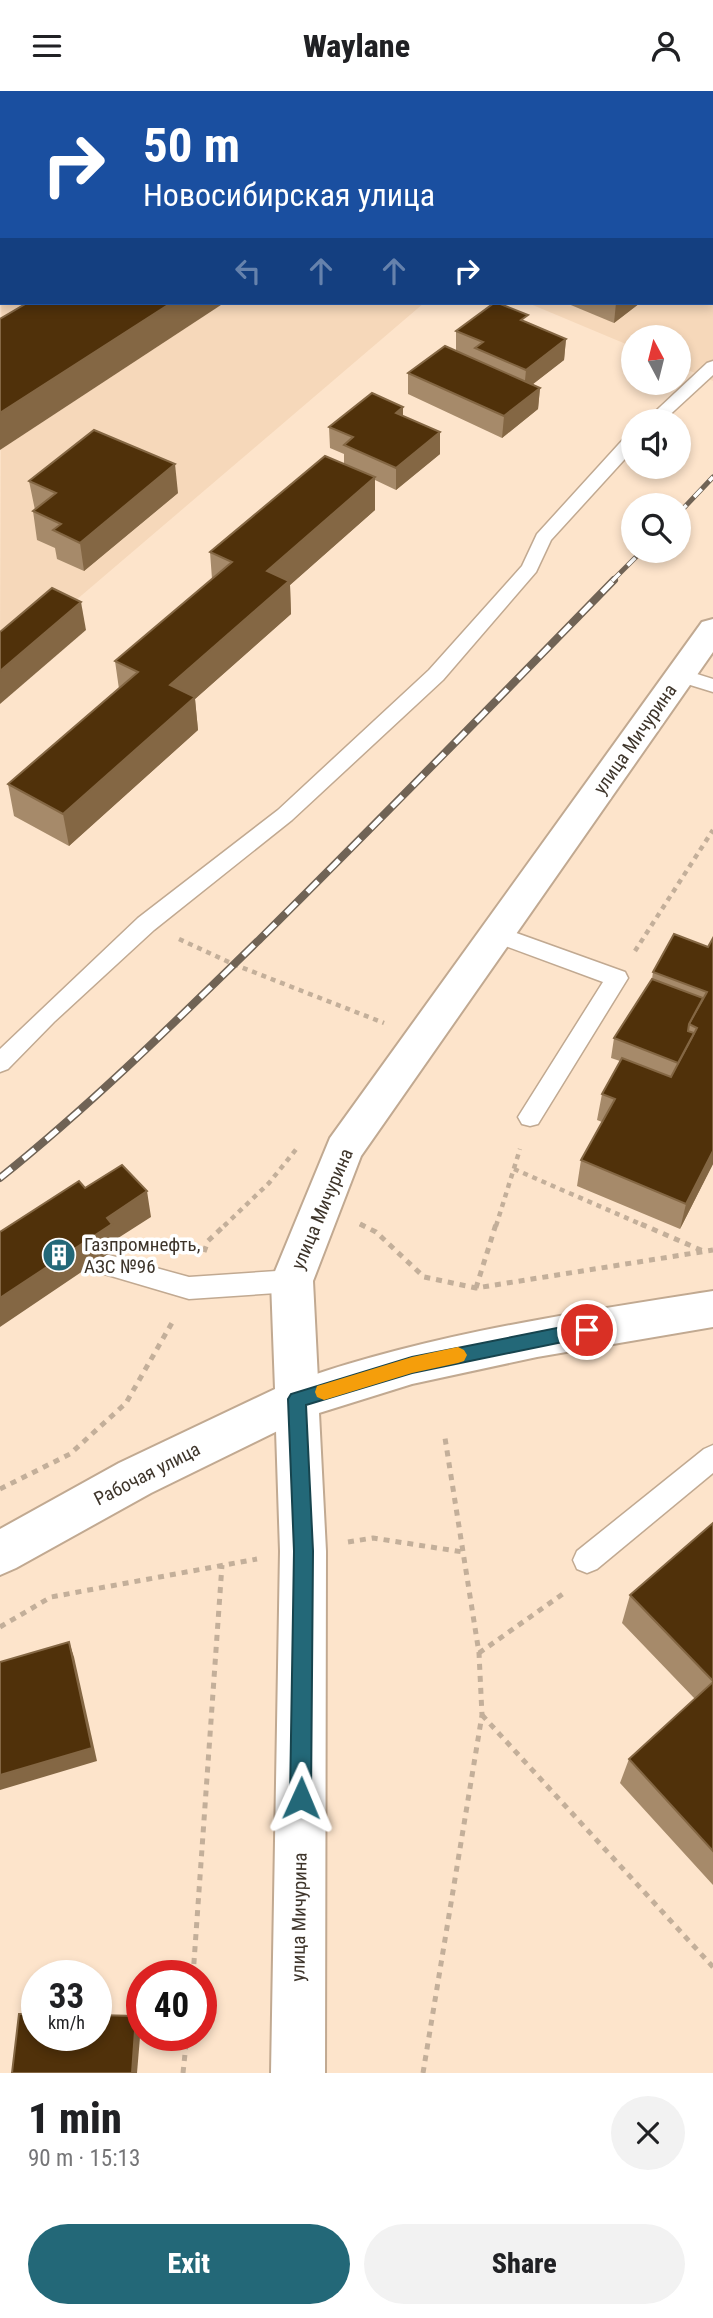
<!DOCTYPE html>
<meta charset="utf-8">
<style>
:root{--surface:#fff;--page:#f2f2f2;--text:#202124;--muted:#757577;--accent:#236878}
body{margin:0;font-family:"Roboto Condensed",sans-serif;background:var(--page);color:var(--text);height:100vh;display:flex;flex-direction:column;font-size:26px;white-space:nowrap}
*{box-sizing:border-box;margin:0}
p{font-size:23px;color:var(--muted)}
.icon{flex:none;width:38px;height:38px;fill:none;stroke:currentColor;stroke-width:2;stroke-linecap:round;stroke-linejoin:round}
.map{position:relative;height:1982px;overflow:hidden}
.side{display:flex;flex-direction:column;background:var(--surface);flex:1}
.side>*{flex:none}
.top-card{position:absolute;left:0px;top:0px;width:714px;height:214px;box-shadow:0 4px 10px #0003;background:#1a4fa0;color:#fff;overflow:hidden}
.needle{width:46px;rotate:353deg}
.controls{position:absolute;left:621px;top:234px;display:grid;gap:14px}
.controls a{display:grid;place-items:center;width:70px;height:70px;border-radius:50%;background:var(--surface);box-shadow:0 4px 10px #0003;font-size:35px}
.speed{position:absolute;left:21px;top:1869px;display:flex;gap:14px;font-size:35px;font-weight:700;text-align:center}
.speed>*{display:grid;place-content:center;width:91px;height:91px;border-radius:50%;background:var(--surface);box-shadow:0 4px 10px #0003;line-height:1}
.speed small{font-size:18px;font-weight:400}
.speed .limit{border:10px solid #d22;background:#fff;color:#111}
.pin{position:absolute;display:grid;place-items:center;width:60px;height:60px;color:#fff;margin:-30px;border:4px solid #fff;border-radius:50%;box-shadow:0 2px 7px #0007}
.me{position:absolute;width:77px;margin:-38px;rotate:1deg;stroke-linejoin:round;filter:drop-shadow(0 0 5px #0008)}
.turn{display:flex;align-items:center;gap:24px;height:147px;padding:0 28px;font-size:32px}
.turn .icon{width:91px;height:91px;stroke-width:2.5}
.turn b{display:block;font-size:49px;line-height:60px}
.lanes{display:flex;align-items:center;height:66px;padding:0 28px;background:#0003;justify-content:center;gap:35px;direction:ltr}
.lanes .off{opacity:.35}
.round{display:grid;place-items:center;flex:none;width:74px;height:74px;border-radius:37px;background:var(--page)}
.head{display:flex;align-items:center;justify-content:space-between;height:119px;padding:0 28px}
h1{font-size:42px;font-weight:800;line-height:52px}
.button{display:flex;gap:14px;margin-top:auto;padding:14px 28px}
.button a{flex:1;height:80px;border-radius:42px;background:var(--accent);color:#fff;font-size:28px;font-weight:800;line-height:80px;text-align:center}
.button a+a{background:var(--page);color:var(--text)}
header{display:flex;justify-content:space-between;align-items:center;height:91px;padding:0 28px;background:var(--surface);font-size:32px;font-weight:800}
.map>svg:first-child{display:block}
</style>
<header><svg class="icon" aria-label="menu" viewBox="0 0 24 24"><path d="M4 6h16M4 12h16M4 18h16"/></svg>Waylane<svg class="icon" aria-label="person" viewBox="0 0 24 24"><circle cx="12" cy="8" r="4"/><path d="M4 21q1-7 8-7t8 7"/></svg></header>
<div class="map">
<svg width="713" height="1982" viewBox="0 0 713 1982">
<rect width="100%" height="100%" fill="#fde4cb"/>
<g fill="#f6d8ba">
<path d="M76,0H713V290L679,275V247H634L633,256L528,212H712V2H75Z"/>
<path d="M2,42V212H424L0,574Z"/>
</g>
<g fill="none" stroke-linecap="round" stroke-linejoin="round">
<defs>
<g id="service">
<path d="M713,270V284L662,331H644L707,272Z"/>
<path d="M634,342V358L551,449L536,481L443,589L292,729L154,839L54,931L8,978L0,981V958L138,827L278,719L429,579L522,475L537,443L628,343Z"/>
<path d="M681,578L713,588V601L674,589L671,584L674,579Z"/>
<path d="M497,835L625,881L628,887L538,1033L530,1035L522,1033L518,1026L603,891L489,849L486,843L489,837Z"/>
<path d="M69,1153L189,1186L292,1179L301,1183L304,1190L301,1197L292,1201L189,1208L60,1170L57,1163L60,1156Z"/>
<path d="M713,1354V1382L597,1478L587,1482L577,1478L573,1469L577,1460L704,1358Z"/>
</g>
<path id="tertiary" d="M713,1200V1236L537,1266L412,1293L319,1322L326,1460L325,1982H271L280,1460L275,1309L282,1295C420,1244 568,1223 713,1200Z"/>
<path id="secondary" d="M713,528V561L361,1065L313,1190L319,1309L312,1323L151,1402L16,1477L0,1484V1438L119,1372L275,1298L271,1190L330,1047L702,531Z"/>
</defs>
<use href="#service" stroke="#c1a991" stroke-width="3"/>
<use href="#tertiary" stroke="#c1a991" stroke-width="4"/>
<use href="#secondary" stroke="#c1a991" stroke-width="4"/>
<g stroke="#c3af9a" stroke-width="4.5" stroke-dasharray="5 5" stroke-linecap="butt">
<path d="M179,848L233,873L384,932"/>
<path d="M635,860L713,739"/>
<path d="M514,1078L645,1135"/>
<path d="M360,1133L364,1135"/>
<path d="M224,1135L269,1092L298,1056"/>
<path d="M496,1135L520,1058"/>
</g>
<g stroke="#c3af9a" stroke-width="5" stroke-dasharray="6 6" stroke-linecap="butt">
<path d="M360,1133L376,1141L424,1186L476,1197L713,1159"/>
<path d="M641,1133L703,1160"/>
<path d="M204,1161L208,1150L226,1133"/>
<path d="M476,1197L496,1133"/>
<path d="M0,1398L70,1363L126,1312L173,1230"/>
<path d="M348,1451L373,1447L463,1461"/>
<path d="M0,1536L51,1506L257,1468"/>
<path d="M479,1562L567,1500"/>
<path d="M482,1624L713,1876"/>
<path d="M193,1885L222,1474"/>
<path d="M183,1982L187,1944"/>
<path d="M423,1982L482,1624L479,1562L445,1347"/>
</g>
<use href="#service" fill="#fff" fill-rule="evenodd"/>
<use href="#tertiary" fill="#fff" fill-rule="evenodd"/>
<use href="#secondary" fill="#fff" fill-rule="evenodd"/>
<defs>
<g id="rail-far1">
<path d="M370,2L373,0"/>
<path d="M417,2L420,0"/>
<path d="M679,422L713,386"/>
<path d="M612,490L642,460"/>
</g>
<path id="rail" d="M0,1087C92,1013 176,930 261,847C380,729 497,609 614,489"/>
</defs>
<use href="#rail-far1" stroke="#706355" stroke-width="5"/>
<use href="#rail" stroke="#706355" stroke-width="8"/>
<use href="#rail-far1" stroke="#fff" stroke-width="3.5" stroke-dasharray="11" stroke-linecap="butt"/>
<use href="#rail" stroke="#fff" stroke-width="5" stroke-dasharray="15" stroke-linecap="butt"/>
</g>
<g fill="#a68a6a">
<path d="M225,0H293L290,2H230Z"/>
<path d="M442,0H504L499,2H445Z"/>
<rect x="712" y="70" width="1" height="38"/>
<path d="M566,212H640L614,232Z"/>
<path d="M527,231L566,248L564,269L533,293L540,297L538,318L502,347L408,303V282L456,259V240Z"/>
<path d="M403,325L440,363L396,399L375,389V419L290,494L291,523L195,608L198,639L69,755L14,725L8,693L119,598L115,570L212,488L210,461L344,373V363L330,357L329,336Z"/>
<path d="M29,390L178,402L84,480L57,468L55,457L37,449L33,420L35,419Z"/>
<path d="M708,856L713,1073L680,1138L577,1095L581,1069L602,1031L597,1029L602,1003L620,970L611,967L614,947L652,888L653,881Z"/>
<path d="M713,1432V1794L620,1692L629,1668L695,1608L622,1532L630,1504Z"/>
</g>
<g fill="#846744">
<path d="M264,0H293L290,2H264Z"/>
<path d="M466,0H504L499,2H466Z"/>
<path d="M712,132H713L712,157Z"/>
<path d="M2,142V178L0,179V143Z"/>
<path d="M171,212H224L0,359V322Z"/>
<path d="M616,212H640L614,232Z"/>
<path d="M566,248L564,269L524,300L526,279Z"/>
<path d="M540,297L538,318L502,347L504,325Z"/>
<path d="M403,316V337L396,322Z"/>
<path d="M440,341V363L396,399V377Z"/>
<path d="M175,373L178,402L84,480L80,452Z"/>
<path d="M375,386V419L290,494L291,523L195,608L198,639L69,755L63,723L170,594L267,480Z"/>
<path d="M81,511L86,539L0,613V580Z"/>
<path d="M713,1060V1073L680,1138L686,1113Z"/>
<path d="M147,1100L151,1126L115,1149L117,1157L0,1236V1207L107,1127Z"/>
<path d="M69,1551L74,1566L97,1670L0,1699V1684Z"/>
<path d="M136,1925L141,1934L137,1982H132Z"/>
</g>
<g fill="#50310a" stroke="#846744" stroke-width="2">
<path d="M2,68V142L0,143V69Z"/>
<path d="M712,111H713L712,132Z"/>
<path d="M27,212H171L0,322V228Z"/>
<path d="M494,212H498L528,224L521,229L566,248L526,279L475,257L483,251L456,240Z"/>
<path d="M445,255L540,297L504,325L408,282Z"/>
<path d="M372,302L403,316L396,322L440,341L396,377L344,354L353,346L329,336Z"/>
<path d="M94,339L175,373L80,452L53,439L61,433L33,420L56,402L29,390Z"/>
<path d="M325,365L375,386L267,480L289,490L170,594L195,606L63,723L8,693L138,581L115,570L232,471L210,461Z"/>
<path d="M52,497L81,511L0,580V541Z"/>
<path d="M674,843L708,856L713,847V1060L686,1113L581,1069L615,1008L602,1003L622,967L671,986L697,937L689,933L707,901L653,881Z"/>
<path d="M652,888L703,907L689,933L688,940L694,942L678,972L614,947Z"/>
<path d="M122,1074L147,1100L107,1127L112,1133L0,1207V1141L79,1090L85,1097Z"/>
<path d="M713,1432V1590L630,1504Z"/>
<path d="M69,1551L92,1657L0,1684V1571Z"/>
<path d="M713,1591V1760L629,1668Z"/>
<path d="M19,1923H37V1944H96V1924L136,1925L132,1982H12Z"/>
</g>
<path fill="#236878" stroke="#17444e" stroke-width="2" d="M587,1231L593,1233L596,1239L593,1244L587,1246L412,1282L306,1314L313,1460L311,1707L308,1714L301,1717L293,1714L290,1707L294,1460L288,1308L291,1303L412,1266Z"/>
<path fill="#f59e0b" d="M458,1256L464,1259L467,1264L464,1270L458,1272L412,1282L324,1309L317,1306L315,1301L317,1295L324,1293L412,1266Z"/>
<defs>
<symbol id="building-disc" viewBox="-11 -11 22 22"><circle r="9.5" fill="#236878" stroke="#fff"/><path d="M-4-6H4V6H1V3H-1V6H-4ZM-2.5-4.3h1.7v1.8h-1.7ZM.8-4.3h1.7v1.8H.8ZM-2.5-1h1.7V.8h-1.7ZM.8-1h1.7V.8H.8Z" fill="#fff"/></symbol>
</defs>
<g fill-rule="evenodd">
<use href="#building-disc" x="40" y="1145" width="38" height="38"/>
</g>
<g text-anchor="middle" dominant-baseline="central" stroke-width="7" stroke-linejoin="round" paint-order="stroke">
<g font-size="19" fill="#3e352b" stroke="#fff">
<text transform="translate(635 648) rotate(-55)">улица Мичурина</text>
<text transform="translate(322 1118) rotate(-67)">улица Мичурина</text>
<text transform="translate(147 1383) rotate(-27)">Рабочая улица</text>
<text transform="translate(299 1826) rotate(-89)">улица Мичурина</text>
</g>
<g font-size="19" fill="#3e352b" stroke="#fff" text-anchor="start">
<text x="84" y="1153">Газпромнефть,<tspan x="84" dy="22">АЗС №96</tspan></text>
</g>
</g>
</svg>
<div class="controls">
<a><svg class="needle" viewBox="-14 -14 28 28"><path d="M0-13l5 13h-10z" fill="#e53935"/><path d="M0 13l5-13h-10z" fill="#757577"/></svg></a>
<a><svg class="icon" aria-label="sound" viewBox="0 0 24 24"><path d="M4 9h4l5-4v14l-5-4H4zM17 9q2 3 0 6"/></svg></a>
<a><svg class="icon" aria-label="search" viewBox="0 0 24 24"><circle cx="10" cy="10" r="6"/><path d="M15 15l6 6"/></svg></a>
</div>
<div class="speed"><div>33<small>km/h</small></div><div class="limit">40</div></div>
<div class="pin" style="left:587px;top:1239px;background:#d93025"><svg class="icon" aria-label="arrive" viewBox="0 0 24 24"><path d="M6 21V4h12l-3 4 3 4H6"/></svg></div>
<svg class="me" style="left:301px;top:1707px" viewBox="-20 -20 40 40"><path d="M0-17L14 15 0 8-14 15z" fill="#236878" stroke="#fff" stroke-width="4"/></svg>
<div class="top-card">
<div class="turn"><svg class="icon" aria-label="right" viewBox="0 0 24 24"><path d="M7 20v-9h11M14 6l5 5-5 5"/></svg><div><b>50 m</b>Новосибирская улица</div></div>
<div class="lanes"><svg class="icon off" aria-label="left" viewBox="0 0 24 24"><path d="M17 20v-9H6M10 6l-5 5 5 5"/></svg><svg class="icon off" aria-label="ahead" viewBox="0 0 24 24"><path d="M12 20V5M6 11l6-6 6 6"/></svg><svg class="icon off" aria-label="ahead" viewBox="0 0 24 24"><path d="M12 20V5M6 11l6-6 6 6"/></svg><svg class="icon" aria-label="right" viewBox="0 0 24 24"><path d="M7 20v-9h11M14 6l5 5-5 5"/></svg></div>
</div>
</div>
<section class="side">
<div class="head"><div><h1>1 min</h1><p>90 m · 15:13</p></div><a class="round"><svg class="icon" aria-label="close" viewBox="0 0 24 24"><path d="M6 6l12 12M18 6L6 18"/></svg></a></div>
<div class="button"><a>Exit</a><a>Share</a></div>
</section>
